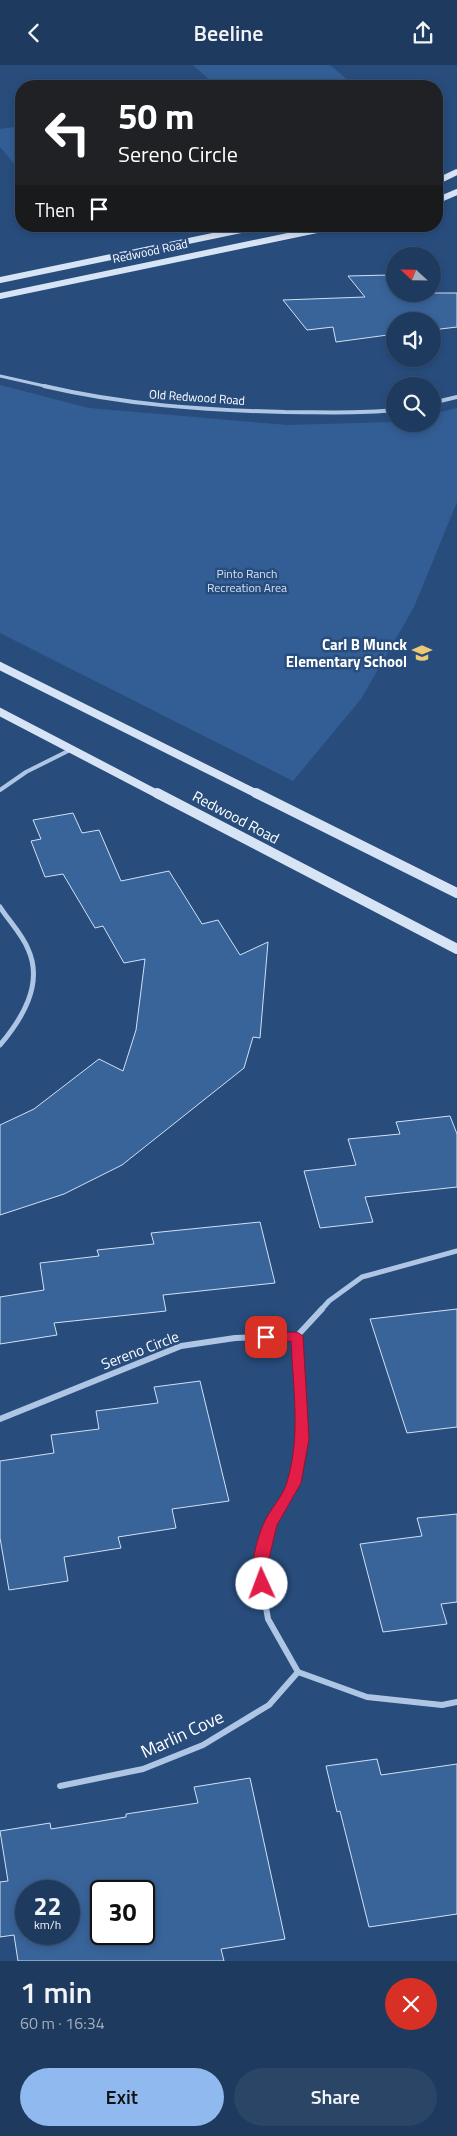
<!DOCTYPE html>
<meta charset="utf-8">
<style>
:root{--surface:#1e3a5e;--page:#2b4567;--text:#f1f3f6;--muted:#a1adbc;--line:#3c5473;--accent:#90b9f0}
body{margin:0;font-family:"Titillium Web",sans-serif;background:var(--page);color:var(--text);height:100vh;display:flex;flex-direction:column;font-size:19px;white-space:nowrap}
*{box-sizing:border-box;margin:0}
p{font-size:16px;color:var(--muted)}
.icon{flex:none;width:28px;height:28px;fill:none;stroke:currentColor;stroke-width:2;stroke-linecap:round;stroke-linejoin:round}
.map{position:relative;height:1896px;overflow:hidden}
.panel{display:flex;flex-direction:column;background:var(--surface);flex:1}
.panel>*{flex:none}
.guide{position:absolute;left:15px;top:15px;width:428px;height:152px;border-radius:20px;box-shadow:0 2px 8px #0003,0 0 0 1px var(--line);background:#202124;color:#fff;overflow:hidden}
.needle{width:32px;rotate:292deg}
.controls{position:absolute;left:386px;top:182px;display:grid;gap:10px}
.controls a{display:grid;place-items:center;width:55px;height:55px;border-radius:50%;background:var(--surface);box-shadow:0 2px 8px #0003,0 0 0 1px var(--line);font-size:25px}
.speed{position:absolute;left:15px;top:1815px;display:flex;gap:10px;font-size:25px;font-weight:700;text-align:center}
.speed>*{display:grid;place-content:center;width:65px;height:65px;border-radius:50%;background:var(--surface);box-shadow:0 2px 8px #0003,0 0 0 1px var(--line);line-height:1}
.speed small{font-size:12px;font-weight:400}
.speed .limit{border:2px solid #111;border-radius:8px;background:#fff;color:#111}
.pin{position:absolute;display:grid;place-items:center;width:42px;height:42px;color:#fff;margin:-21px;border-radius:10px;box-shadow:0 2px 8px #0006}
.me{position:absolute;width:55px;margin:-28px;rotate:358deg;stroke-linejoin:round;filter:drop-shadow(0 0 4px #0008)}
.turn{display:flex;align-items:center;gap:18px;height:105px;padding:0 20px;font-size:22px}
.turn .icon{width:65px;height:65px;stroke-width:2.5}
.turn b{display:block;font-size:35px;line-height:42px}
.then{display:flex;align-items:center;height:48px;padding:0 20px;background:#0003;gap:10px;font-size:19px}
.round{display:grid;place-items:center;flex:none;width:52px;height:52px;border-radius:26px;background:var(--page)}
.summary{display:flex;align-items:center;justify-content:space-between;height:85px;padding:0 20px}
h1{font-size:30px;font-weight:600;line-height:38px}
.button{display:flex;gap:10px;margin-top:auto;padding:10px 20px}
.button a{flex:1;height:58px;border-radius:30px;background:var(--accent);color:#111;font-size:20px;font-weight:600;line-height:58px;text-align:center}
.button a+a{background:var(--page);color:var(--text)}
header{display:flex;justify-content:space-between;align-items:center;height:65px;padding:0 20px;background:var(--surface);font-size:22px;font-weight:600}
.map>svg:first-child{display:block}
</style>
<header><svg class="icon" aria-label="back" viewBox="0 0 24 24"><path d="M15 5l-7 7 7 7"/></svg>Beeline<svg class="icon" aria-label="share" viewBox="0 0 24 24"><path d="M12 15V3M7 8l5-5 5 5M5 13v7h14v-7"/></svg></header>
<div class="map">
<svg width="457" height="1896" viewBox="0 0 457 1896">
<rect width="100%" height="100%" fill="#284d7d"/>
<g fill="#335e95">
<path d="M193,0H330L355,21H216Z"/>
<path d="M21,61V107L0,82V64Z"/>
<path d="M0,320L89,343L287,360L395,357V359H432L433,349L457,343V437L414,542L361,634L293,716L0,568Z"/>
</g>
<g fill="#39649a" stroke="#d1e0f4" fill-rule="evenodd">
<path d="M389,210L395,217V229H405L411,236L435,228H457V262L432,265V256H395V269L336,277L333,262L307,265L283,235L365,232L348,211Z"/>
<path d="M73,748L82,768L99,765L121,816L169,806L202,859L218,855L240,890L268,877L260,973L253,972L244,1003L122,1100L64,1129L0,1150V1060L34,1044L99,994L123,1006L136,965L145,894L124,898L103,861L95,863L63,809L45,812L31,776L41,774L33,755Z"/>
<path d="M450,1051L457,1069V1122L365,1132L373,1157L320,1163L304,1106L356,1100L348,1074L400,1069L396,1057Z"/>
<path d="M260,1157L275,1218L163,1230L166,1246L54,1258L57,1270L0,1279V1232L44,1225L40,1198L99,1191L97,1185L154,1179L151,1168Z"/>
<path d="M457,1244V1362L407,1368L370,1254Z"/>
<path d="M200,1316L229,1436L172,1444L176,1463L118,1472L121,1483L64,1492L68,1516L9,1525L0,1473V1396L54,1388L51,1370L99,1364L96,1346L158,1338L154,1322Z"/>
<path d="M457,1449V1537L441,1539L447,1559L383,1567L360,1479L422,1471L417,1453Z"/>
<path d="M377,1694L381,1710L457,1699V1849L369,1862L340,1746L337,1747L326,1701Z"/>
<path d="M250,1713L285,1874L221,1884L224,1896H18L14,1870L0,1872V1817L8,1816L0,1766L50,1758L51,1764L126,1752V1749L198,1738L194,1722ZM26,1826H69V1869H26ZM101,1826H144V1869H101Z"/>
</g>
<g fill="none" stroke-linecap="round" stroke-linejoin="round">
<path stroke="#aec6e4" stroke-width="3" d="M0,311L49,322"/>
<g stroke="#aec6e4" stroke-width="4">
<path d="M44,321C125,340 203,345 285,347C322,347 358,349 395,345"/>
<path d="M432,338L457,332"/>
<path d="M0,725L26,707L72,684"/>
</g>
<g stroke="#aec6e4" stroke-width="5">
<path d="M0,842C9,856 22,869 28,884C44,919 22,954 0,980"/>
<path d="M321,1245L329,1236L362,1212L457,1186"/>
</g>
<g stroke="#aec6e4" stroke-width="6">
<path d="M322,1244L297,1271L302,1374L294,1418L270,1460L259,1502L268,1554L298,1607L367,1632L442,1640L457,1637"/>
<path d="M0,1354L181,1281L235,1273L297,1271"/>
<path d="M60,1721L143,1704L203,1680L269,1640L298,1607"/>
</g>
<g stroke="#d7e4f5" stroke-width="6">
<path d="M436,117L457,107"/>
<path d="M436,136L457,127"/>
<path d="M0,215L261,161"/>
<path d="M0,231L336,161"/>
</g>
<g stroke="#d7e4f5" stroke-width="8">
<path d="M0,601L259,730"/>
<path d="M0,647L159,730"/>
</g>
<g stroke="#d7e4f5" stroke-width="10">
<path d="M157,728L457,884"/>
<path d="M256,728L457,828"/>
</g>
</g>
<path fill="#e11d48" stroke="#92132f" d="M297,1267L303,1271L309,1374L301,1418L277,1460L267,1502L270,1519L267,1523H257C248,1505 256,1477 263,1460C269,1445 283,1432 287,1417C301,1371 293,1323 291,1276L266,1277L259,1272L266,1268Z"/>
<defs>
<symbol id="school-bare" viewBox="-9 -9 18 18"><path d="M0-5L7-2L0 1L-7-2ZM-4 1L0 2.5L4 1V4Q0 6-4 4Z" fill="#ecca75" stroke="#284d7d" stroke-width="2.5" paint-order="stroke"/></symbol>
</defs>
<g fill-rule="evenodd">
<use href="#school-bare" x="408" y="574" width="28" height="28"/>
</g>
<g text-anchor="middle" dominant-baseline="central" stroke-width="5" stroke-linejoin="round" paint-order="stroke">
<g font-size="12" fill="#fff" stroke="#284d7d">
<text transform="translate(150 186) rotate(-12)">Redwood Road</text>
<text transform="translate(197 332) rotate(4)">Old Redwood Road</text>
</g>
<g font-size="12" fill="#d1e0f4" stroke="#284d7d">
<text x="247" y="508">Pinto Ranch<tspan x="247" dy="14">Recreation Area</tspan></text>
</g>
<g font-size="15" font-weight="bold" fill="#fff" stroke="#284d7d" text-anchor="end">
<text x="407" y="579">Carl B Munck<tspan x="407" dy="17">Elementary School</tspan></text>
</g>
<g font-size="15" fill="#fff" stroke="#284d7d">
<text transform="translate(236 752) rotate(28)">Redwood Road</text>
<text transform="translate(140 1285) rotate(-21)">Sereno Circle</text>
</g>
<g font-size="18" fill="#fff" stroke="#284d7d">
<text transform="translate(182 1669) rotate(-25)">Marlin Cove</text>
</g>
</g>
</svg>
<div class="controls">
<a><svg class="needle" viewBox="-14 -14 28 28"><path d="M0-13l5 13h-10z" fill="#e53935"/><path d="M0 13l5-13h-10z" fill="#a1adbc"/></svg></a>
<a><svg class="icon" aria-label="sound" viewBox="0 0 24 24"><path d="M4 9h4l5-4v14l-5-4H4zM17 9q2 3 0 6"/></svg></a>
<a><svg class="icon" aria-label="search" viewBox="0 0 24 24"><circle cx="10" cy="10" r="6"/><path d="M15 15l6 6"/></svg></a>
</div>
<div class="speed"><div>22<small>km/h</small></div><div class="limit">30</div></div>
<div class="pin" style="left:266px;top:1272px;background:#d93025"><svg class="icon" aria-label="arrive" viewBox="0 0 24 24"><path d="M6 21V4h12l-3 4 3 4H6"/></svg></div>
<svg class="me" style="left:262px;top:1519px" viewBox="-20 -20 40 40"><circle r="19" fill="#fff"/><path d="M0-13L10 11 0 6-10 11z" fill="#e11d48"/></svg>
<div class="guide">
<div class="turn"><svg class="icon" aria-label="left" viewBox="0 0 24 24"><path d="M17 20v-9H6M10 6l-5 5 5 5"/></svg><div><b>50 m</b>Sereno Circle</div></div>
<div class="then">Then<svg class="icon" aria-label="arrive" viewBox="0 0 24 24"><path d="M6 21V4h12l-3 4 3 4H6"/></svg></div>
</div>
</div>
<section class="panel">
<div class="summary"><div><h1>1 min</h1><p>60 m · 16:34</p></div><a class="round" style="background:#d93025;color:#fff"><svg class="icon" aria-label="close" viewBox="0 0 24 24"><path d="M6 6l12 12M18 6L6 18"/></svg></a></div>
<div class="button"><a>Exit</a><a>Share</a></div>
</section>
